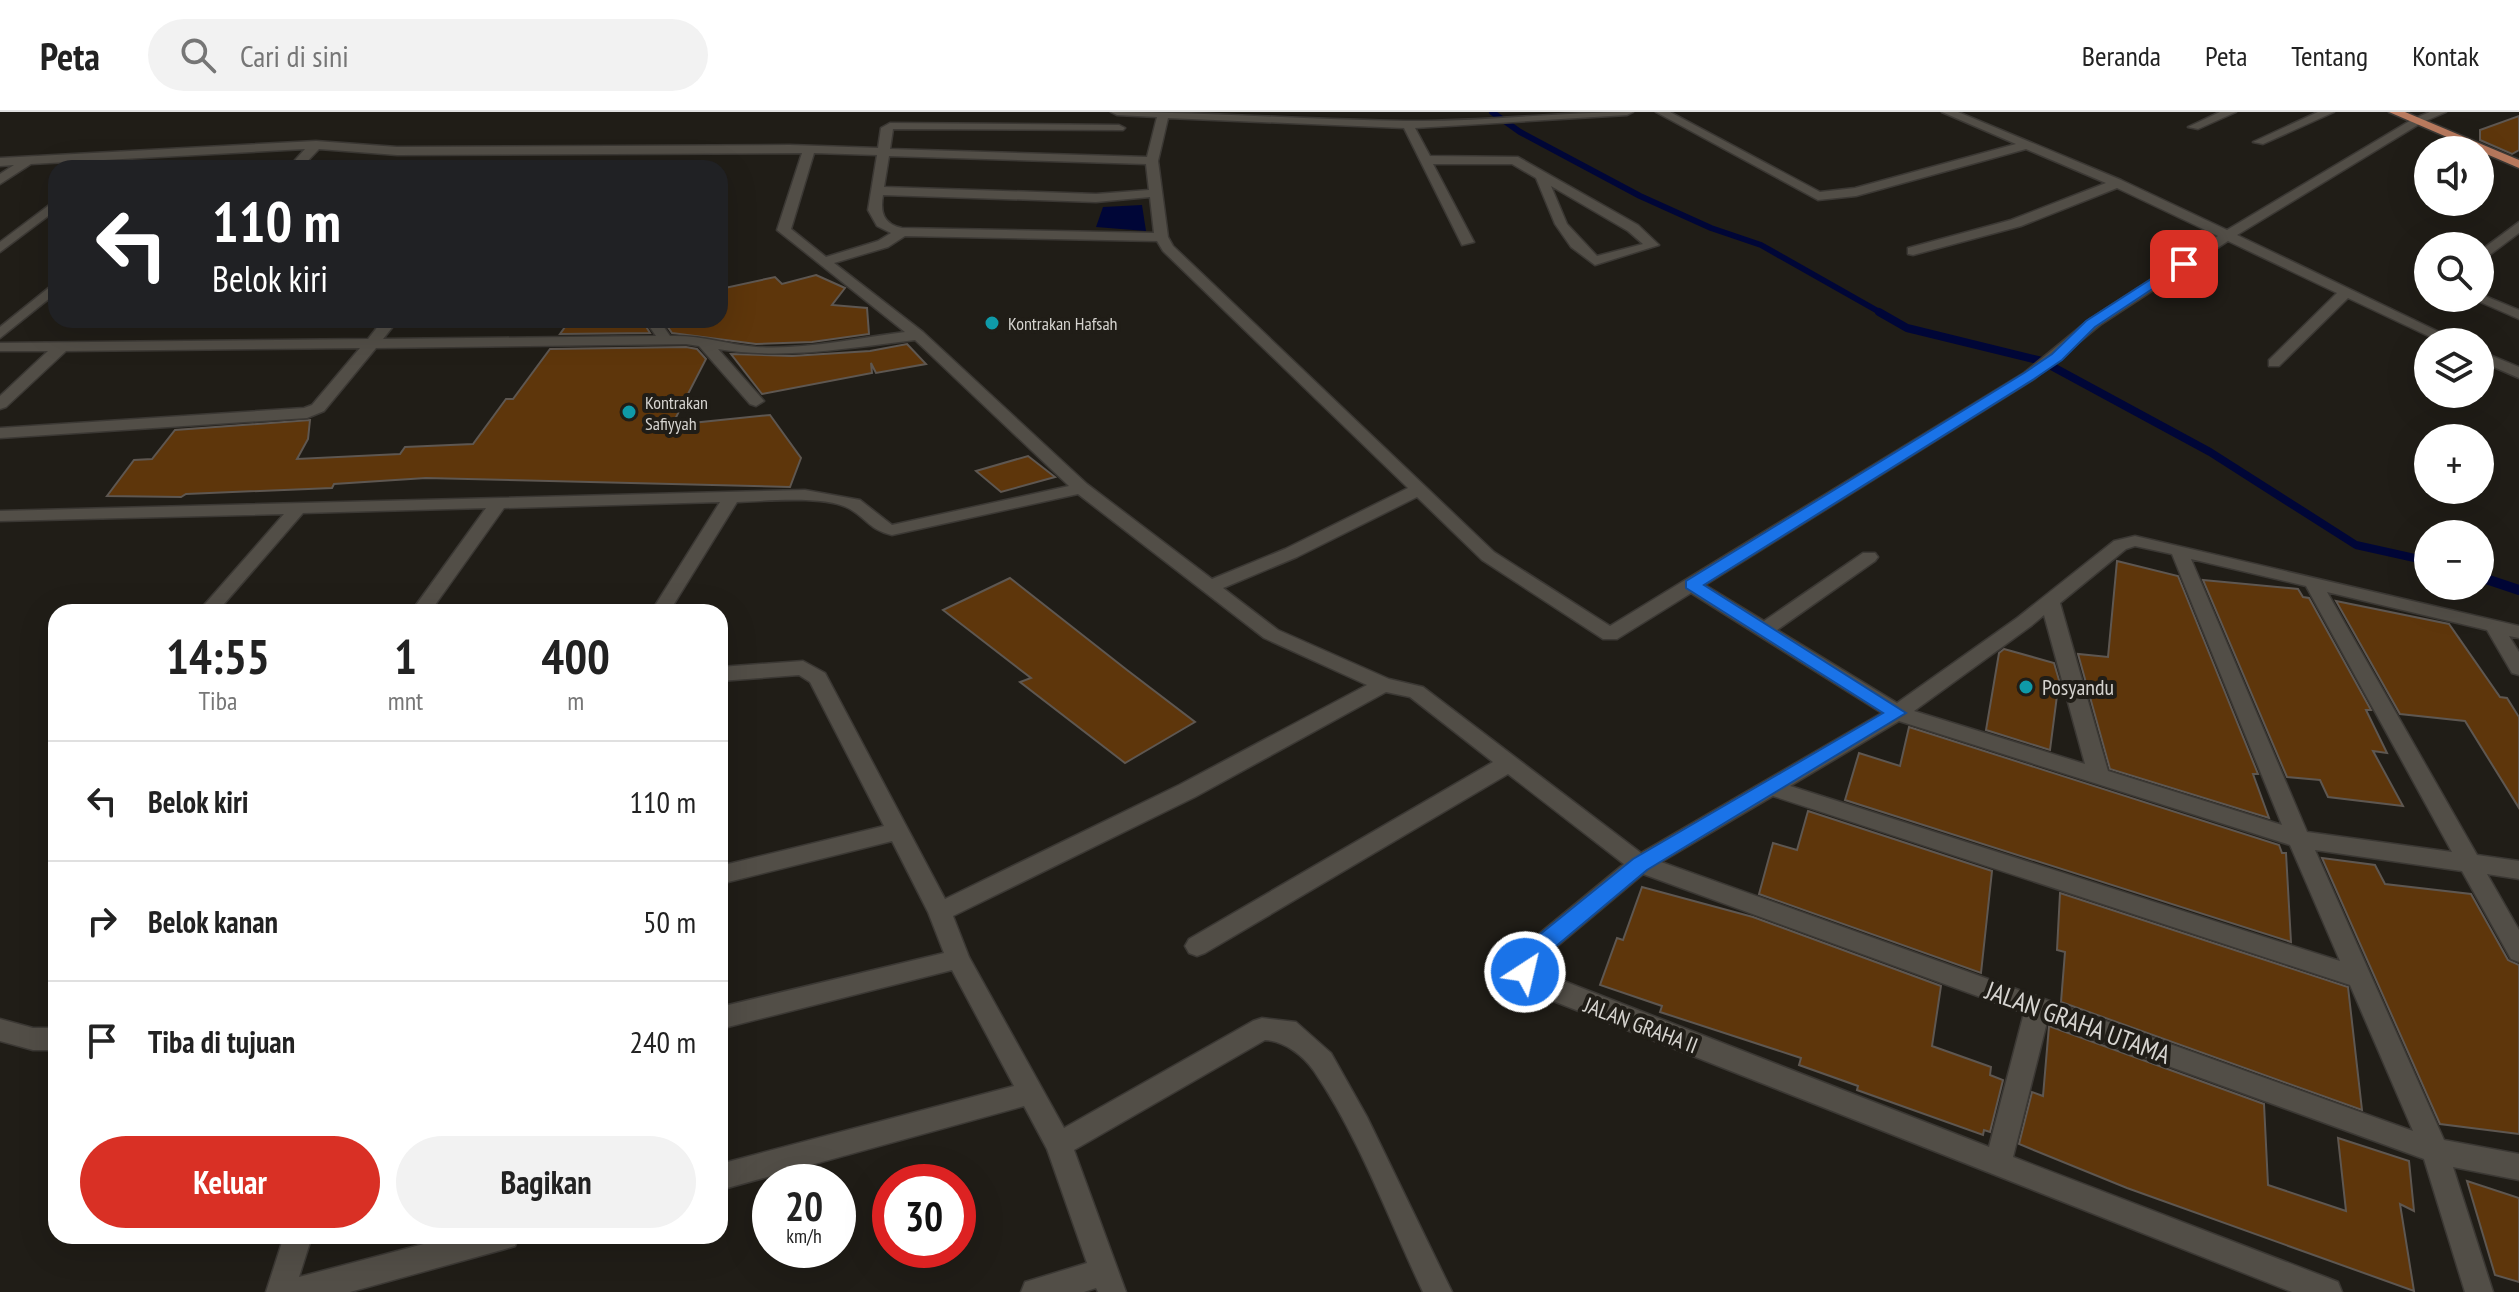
<!DOCTYPE html>
<html lang="id">
<meta charset="utf-8">
<style>
:root{--surface:#fff;--page:#f2f2f2;--text:#222;--muted:#767676;--line:#e0e0e0;--accent:#d93025}
body{margin:0;font-family:"PT Sans Narrow",sans-serif;background:var(--page);color:var(--text);height:100vh;display:flex;flex-direction:column;font-size:30px;white-space:nowrap}
*{box-sizing:border-box;margin:0}
p{font-size:26px;color:var(--muted)}
.icon{flex:none;width:44px;height:44px;fill:none;stroke:currentColor;stroke-width:2;stroke-linecap:round;stroke-linejoin:round}
.map{position:relative;flex:1;overflow:hidden}
.panel{position:absolute;left:48px;top:492px;width:680px;height:640px;display:flex;flex-direction:column;background:var(--surface);border-radius:24px;box-shadow:0 8px 32px #0002}
.panel>*{flex:none}
.guide{position:absolute;left:48px;top:48px;width:680px;height:168px;border-radius:24px;box-shadow:0 8px 32px #0002;background:#202124;color:#fff;overflow:hidden}
.controls{position:absolute;left:2414px;top:24px;display:grid;gap:16px}
.controls a{display:grid;place-items:center;width:80px;height:80px;border-radius:50%;background:var(--surface);box-shadow:0 8px 32px #0002;font-size:40px}
.speed{position:absolute;left:752px;top:1052px;display:flex;gap:16px;font-size:40px;font-weight:700;text-align:center}
.speed>*{display:grid;place-content:center;width:104px;height:104px;border-radius:50%;background:var(--surface);box-shadow:0 8px 32px #0002;line-height:1}
.speed small{font-size:20px;font-weight:400}
.speed .limit{border:12px solid #d22;background:#fff;color:#111}
.pin{position:absolute;display:grid;place-items:center;width:68px;height:68px;color:#fff;margin:-34px;border-radius:16px;box-shadow:0 4px 12px #0006}
.me{position:absolute;width:88px;margin:-44px;rotate:35deg;stroke-linejoin:round;filter:drop-shadow(0 0 6px #0008)}
.turn{display:flex;align-items:center;gap:28px;height:168px;padding:0 32px;font-size:36px}
.turn .icon{width:104px;height:104px;stroke-width:2.5}
.turn b{display:block;font-size:56px;line-height:68px}
.eta{display:flex;justify-content:space-evenly;align-items:center;height:136px;text-align:center}
.eta b{font-size:48px;font-weight:800;line-height:56px}
.button{display:flex;gap:16px;margin-top:auto;padding:16px 32px}
.button a{flex:1;height:92px;border-radius:48px;background:var(--accent);color:#fff;font-size:32px;font-weight:800;line-height:92px;text-align:center}
.button a+a{background:var(--page);color:var(--text)}
ul{padding:0;list-style:none}
li{display:flex;align-items:center;gap:24px;height:120px;padding:0 32px;border-top:2px solid var(--line)}
li div{flex:1}
li b{display:block;font-size:30px}
li em{font-style:normal}
header{display:flex;align-items:center;gap:48px;box-sizing:border-box;height:112px;padding:0 40px;background:var(--surface);border-bottom:2px solid var(--line)}
header strong{font-size:38px}
nav{display:flex;gap:44px;margin-inline-start:auto;font-size:28px}
.search{width:560px;height:72px;background:var(--page);display:flex;align-items:center;gap:20px;box-sizing:border-box;padding:0 28px;border-radius:44px;color:var(--muted);font-size:30px}
.map>svg:first-child{display:block}
</style>
<header>
<strong>Peta</strong>
<div class="search"><svg class="icon" aria-label="search" viewBox="0 0 24 24"><circle cx="10" cy="10" r="6"/><path d="M15 15l6 6"/></svg>Cari di sini</div>
<nav><a>Beranda</a><a>Peta</a><a>Tentang</a><a>Kontak</a></nav>
</header>
<div class="map">
<svg width="2519" height="1180" viewBox="0 0 2519 1180">
<rect width="100%" height="100%" fill="#201d17"/>
<path fill="#000637" d="M1142,93L1146,119L1096,115L1103,95Z"/>
<g fill="none" stroke-linecap="round" stroke-linejoin="round">
<path stroke="#000637" stroke-width="6" d="M1492,0L1520,20L1640,84L1711,116L1761,133L1883,202"/>
<path stroke="#000637" stroke-width="8" d="M1879,200L1907,216L2042,249L2210,340L2356,433L2428,449"/>
<path stroke="#000637" stroke-width="10" d="M2480,465L2519,478"/>
</g>
<g fill="#5e360b" stroke="#5e5751" stroke-width="2">
<path d="M2519,4V38L2512,42L2480,28V18Z"/>
<path d="M816,163L845,176L832,193L867,196L869,222L812,230L756,232L672,221L663,208H720V177L775,165L782,172Z"/>
<path d="M570,208H642L650,221L560,222Z"/>
<path d="M907,232L926,252L876,261L871,251L872,261L762,282L731,242L792,244L870,239Z"/>
<path d="M686,235L697,237L706,247L672,313L770,303L801,346L790,375L426,366L334,372L332,376L186,382L181,385L107,384L134,348L152,347L175,318L310,308L308,327L297,347L400,342L405,335L473,332L506,287H513L550,237Z"/>
<path d="M1028,344L1055,365L1001,380L976,359Z"/>
<path d="M2117,449L2178,464L2258,662H2253L2269,706L2110,657L2078,542L2108,545Z"/>
<path d="M1010,466L1127,558L1195,610L1125,651L1020,570L1031,566L943,498Z"/>
<path d="M2203,468L2298,477L2303,485L2309,486L2371,598H2366L2387,641L2373,639L2403,694L2328,685L2320,668L2287,665Z"/>
<path d="M2336,489L2449,512L2500,585L2507,586L2519,605V696L2465,609L2400,602Z"/>
<path d="M2004,537L2054,551L2059,568L2050,638L1986,618L1999,541Z"/>
<path d="M1909,615L2279,733L2282,741H2286L2291,830L1845,688L1859,641L1900,654Z"/>
<path d="M1808,699L1992,759L1981,861L1759,782L1773,731L1797,738Z"/>
<path d="M2322,746L2375,753L2385,772L2471,782L2508,848L2519,853V1022L2440,1012Z"/>
<path d="M1642,775L1753,805L1941,874L1932,934L1991,955L1990,963L2003,968L1990,1020L1984,1018L1983,1023L1857,978L1858,974L1799,953L1801,946L1660,900L1662,894L1600,873L1617,826L1623,828Z"/>
<path d="M2060,781L2348,875L2362,998L2061,890L2065,840L2057,838Z"/>
<path d="M2049,914L2264,992L2268,1073L2346,1099L2338,1026L2409,1049L2414,1099L2400,1092L2414,1179L2127,1076L2019,1032L2032,980L2043,984Z"/>
<path d="M2467,1069L2519,1086V1170L2495,1163Z"/>
</g>
<g fill="none" stroke-linecap="round" stroke-linejoin="round">
<defs>
<g id="minor">
<path d="M1111,0C1210,0 1308,8 1406,9C1481,10 1557,0 1633,0L1627,3L1415,16L1430,44L1518,45L1638,113L1659,133L1595,153L1571,135L1555,112L1536,66L1512,52H1433L1474,130L1462,133L1404,16L1168,6L1158,49L1168,125L1173,134L1494,440L1610,514L2024,261L2090,207L2218,124L2117,76L2021,114L1913,143L1908,142V136L2011,108L2106,71L2026,37L1856,84L1818,88L1656,0H1670L1820,80L1855,76L2016,32L1942,0H1958L2121,68L2227,118L2413,7L2430,0H2446L2421,11L2237,123L2460,230H2441L2348,186L2279,254H2269V248L2337,181L2228,129L2100,213L2034,267L1705,473L1764,509L1863,441H1875L1878,445L1875,449L1777,518L1897,591L2017,506L2114,429L2135,424L2519,514V526L2509,524L2519,540V563L2512,561L2487,518L2327,480L2477,743L2519,749V767L2487,762L2519,818V850L2511,847L2462,759L2315,738L2444,1028L2519,1042V1068L2453,1055L2493,1180H2465L2424,1047L2047,910L2013,1045L2328,1166L2338,1170L2342,1180H2292L1538,883L1518,872L1513,847L1517,840L1624,752L1508,662L1205,841L1197,844L1189,841L1185,834L1189,827L1493,650L1410,585L1386,580L1195,685L953,804L969,845L1064,1016L1253,909L1262,906L1296,910L1331,941L1367,1005L1452,1180H1423C1389,1108 1359,1025 1314,959C1303,943 1284,929 1265,928L1074,1038L1126,1180H1098L1096,1176L1084,1180H1021L1025,1170L1087,1151L1047,1037L1024,994L720,1078V1052L1014,974L952,858L720,917V895L944,841L928,800L892,729L720,772V754L884,714L810,570L799,563L720,569V555L803,549L825,561L945,787L1179,673L1367,573L1264,526L1078,382L892,423C870,418 867,407 850,397C826,383 766,389 737,390L669,500H651L720,390L504,396L430,500H411L486,396L303,401L217,500H198L284,402L0,409V399L805,378L860,388L892,413L1069,374L915,228C848,236 784,248 718,237L764,289L756,294L750,292L699,234L686,232L376,236L324,299L307,306L0,326V316L304,296L312,293L360,236L66,239L6,295L0,297V284L48,239H0V231L368,227L383,208H398L383,227L656,224L645,208H659L670,224C702,223 725,232 756,235C805,238 857,226 905,220L777,118L802,41L397,43L319,37L301,56H288L305,37L31,52L0,72V62L14,53L0,54V46L316,29L397,35L790,33L878,36L881,16L890,11L1119,13L1125,16L1123,18L893,17L890,37L1147,45L1157,5L1117,3ZM814,41L877,43L868,98L877,114L891,121L878,129L826,145L791,117ZM889,44L1146,52L1149,78L1096,82L884,75ZM1551,74L1628,119L1643,132L1597,144L1567,112ZM883,83L1096,90L1150,85L1154,121L902,116C883,112 880,100 883,83ZM905,124L1157,129L1163,139L1408,376L1285,437L1212,467L1087,372L923,220L834,151L888,135ZM1417,385L1482,448L1603,527H1617L1691,481L1882,601L1641,741L1423,575L1389,567L1278,518L1223,476L1297,445ZM2135,434L2172,442L2282,713L2108,659L2060,491L2126,437ZM2191,447L2306,474L2452,740L2307,720ZM2044,503L2085,652L1914,599L2031,514ZM1899,609L2290,733L2340,849L1790,674ZM1773,684L2350,873L2413,1019L1661,750ZM1643,762L2024,901L1989,1035L1538,859L1537,851Z"/>
<path d="M2220,0H2236L2198,17L2188,15Z"/>
<path d="M2318,0H2334L2263,32L2253,30Z"/>
<path d="M56,88V98L0,140V130Z"/>
<path d="M2519,110V121L2480,150V139Z"/>
<path d="M56,170V181L0,226V215Z"/>
<path d="M2480,182L2519,198V207L2471,186H2480Z"/>
<path d="M2480,239L2519,255V266L2480,249Z"/>
<path d="M0,907L33,916H56V938H33L0,929Z"/>
<path d="M284,1124H312L299,1165L454,1124H519L515,1134L505,1137L350,1180H266Z"/>
</g>
<path id="major" d="M2389,0H2405L2519,48V56Z"/>
</defs>
<use href="#minor" stroke="#3b3834" stroke-width="3"/>
<use href="#major" stroke="#3b3834" stroke-width="3"/>
<use href="#minor" fill="#524e47" fill-rule="evenodd"/>
<use href="#major" fill="#b97a5e" fill-rule="evenodd"/>
</g>
<path fill="#1a73e8" stroke="#114b97" stroke-width="2" d="M2179,149L2190,152L2095,215L2062,248L2034,267L1704,473L1906,601L1647,758L1536,851L1533,866H1517L1514,860L1518,840L1633,747L1883,601L1686,476V469L2024,261L2052,242L2086,209Z"/>
<g fill="#0f9aa8" stroke="#201d17" stroke-width="3">
<circle cx="992" cy="211" r="8"/>
<circle cx="629" cy="300" r="8"/>
<circle cx="2026" cy="575" r="8"/>
</g>
<g text-anchor="middle" dominant-baseline="central" stroke-width="8" stroke-linejoin="round" paint-order="stroke">
<g font-size="18" fill="#d6d4d0" stroke="#201d17" text-anchor="start">
<text x="1008" y="211">Kontrakan Hafsah</text>
<text x="645" y="290">Kontrakan<tspan x="645" dy="21">Safiyyah</tspan></text>
</g>
<g font-size="22" fill="#d6d4d0" stroke="#201d17" text-anchor="start">
<text x="2042" y="575">Posyandu</text>
</g>
<g font-size="22" fill="#d6d4d0" stroke="#201d17">
<text transform="translate(1641 913) rotate(21)">JALAN GRAHA II</text>
</g>
<g font-size="26" fill="#d6d4d0" stroke="#201d17">
<text transform="translate(2078 910) rotate(20)">JALAN GRAHA UTAMA</text>
</g>
</g>
</svg>
<div class="controls">
<a><svg class="icon" aria-label="sound" viewBox="0 0 24 24"><path d="M4 9h4l5-4v14l-5-4H4zM17 9q2 3 0 6"/></svg></a>
<a><svg class="icon" aria-label="search" viewBox="0 0 24 24"><circle cx="10" cy="10" r="6"/><path d="M15 15l6 6"/></svg></a>
<a><svg class="icon" aria-label="layers" viewBox="0 0 24 24"><path d="M12 4l9 5-9 5-9-5zM3 14l9 5 9-5"/></svg></a>
<a>+</a>
<a>−</a>
</div>
<div class="speed"><div>20<small>km/h</small></div><div class="limit">30</div></div>
<div class="pin" style="left:2184px;top:152px;background:#d93025"><svg class="icon" aria-label="arrive" viewBox="0 0 24 24"><path d="M6 21V4h12l-3 4 3 4H6"/></svg></div>
<svg class="me" style="left:1525px;top:860px" viewBox="-20 -20 40 40"><circle r="17" fill="#1a73e8" stroke="#fff" stroke-width="3"/><path d="M0-11L8 9 0 5-8 9z" fill="#fff"/></svg>
<div class="guide">
<div class="turn"><svg class="icon" aria-label="left" viewBox="0 0 24 24"><path d="M17 20v-9H6M10 6l-5 5 5 5"/></svg><div><b>110 m</b>Belok kiri</div></div>
</div>
<section class="panel">
<div class="eta">
<div><b>14:55</b><p>Tiba</p></div>
<div><b>1</b><p>mnt</p></div>
<div><b>400</b><p>m</p></div>
</div>
<ul>
<li><svg class="icon" aria-label="left" viewBox="0 0 24 24"><path d="M17 20v-9H6M10 6l-5 5 5 5"/></svg><div><b>Belok kiri</b></div><em>110 m</em></li>
<li><svg class="icon" aria-label="right" viewBox="0 0 24 24"><path d="M7 20v-9h11M14 6l5 5-5 5"/></svg><div><b>Belok kanan</b></div><em>50 m</em></li>
<li><svg class="icon" aria-label="arrive" viewBox="0 0 24 24"><path d="M6 21V4h12l-3 4 3 4H6"/></svg><div><b>Tiba di tujuan</b></div><em>240 m</em></li>
</ul>
<div class="button"><a>Keluar</a><a>Bagikan</a></div>
</section>
</div>
